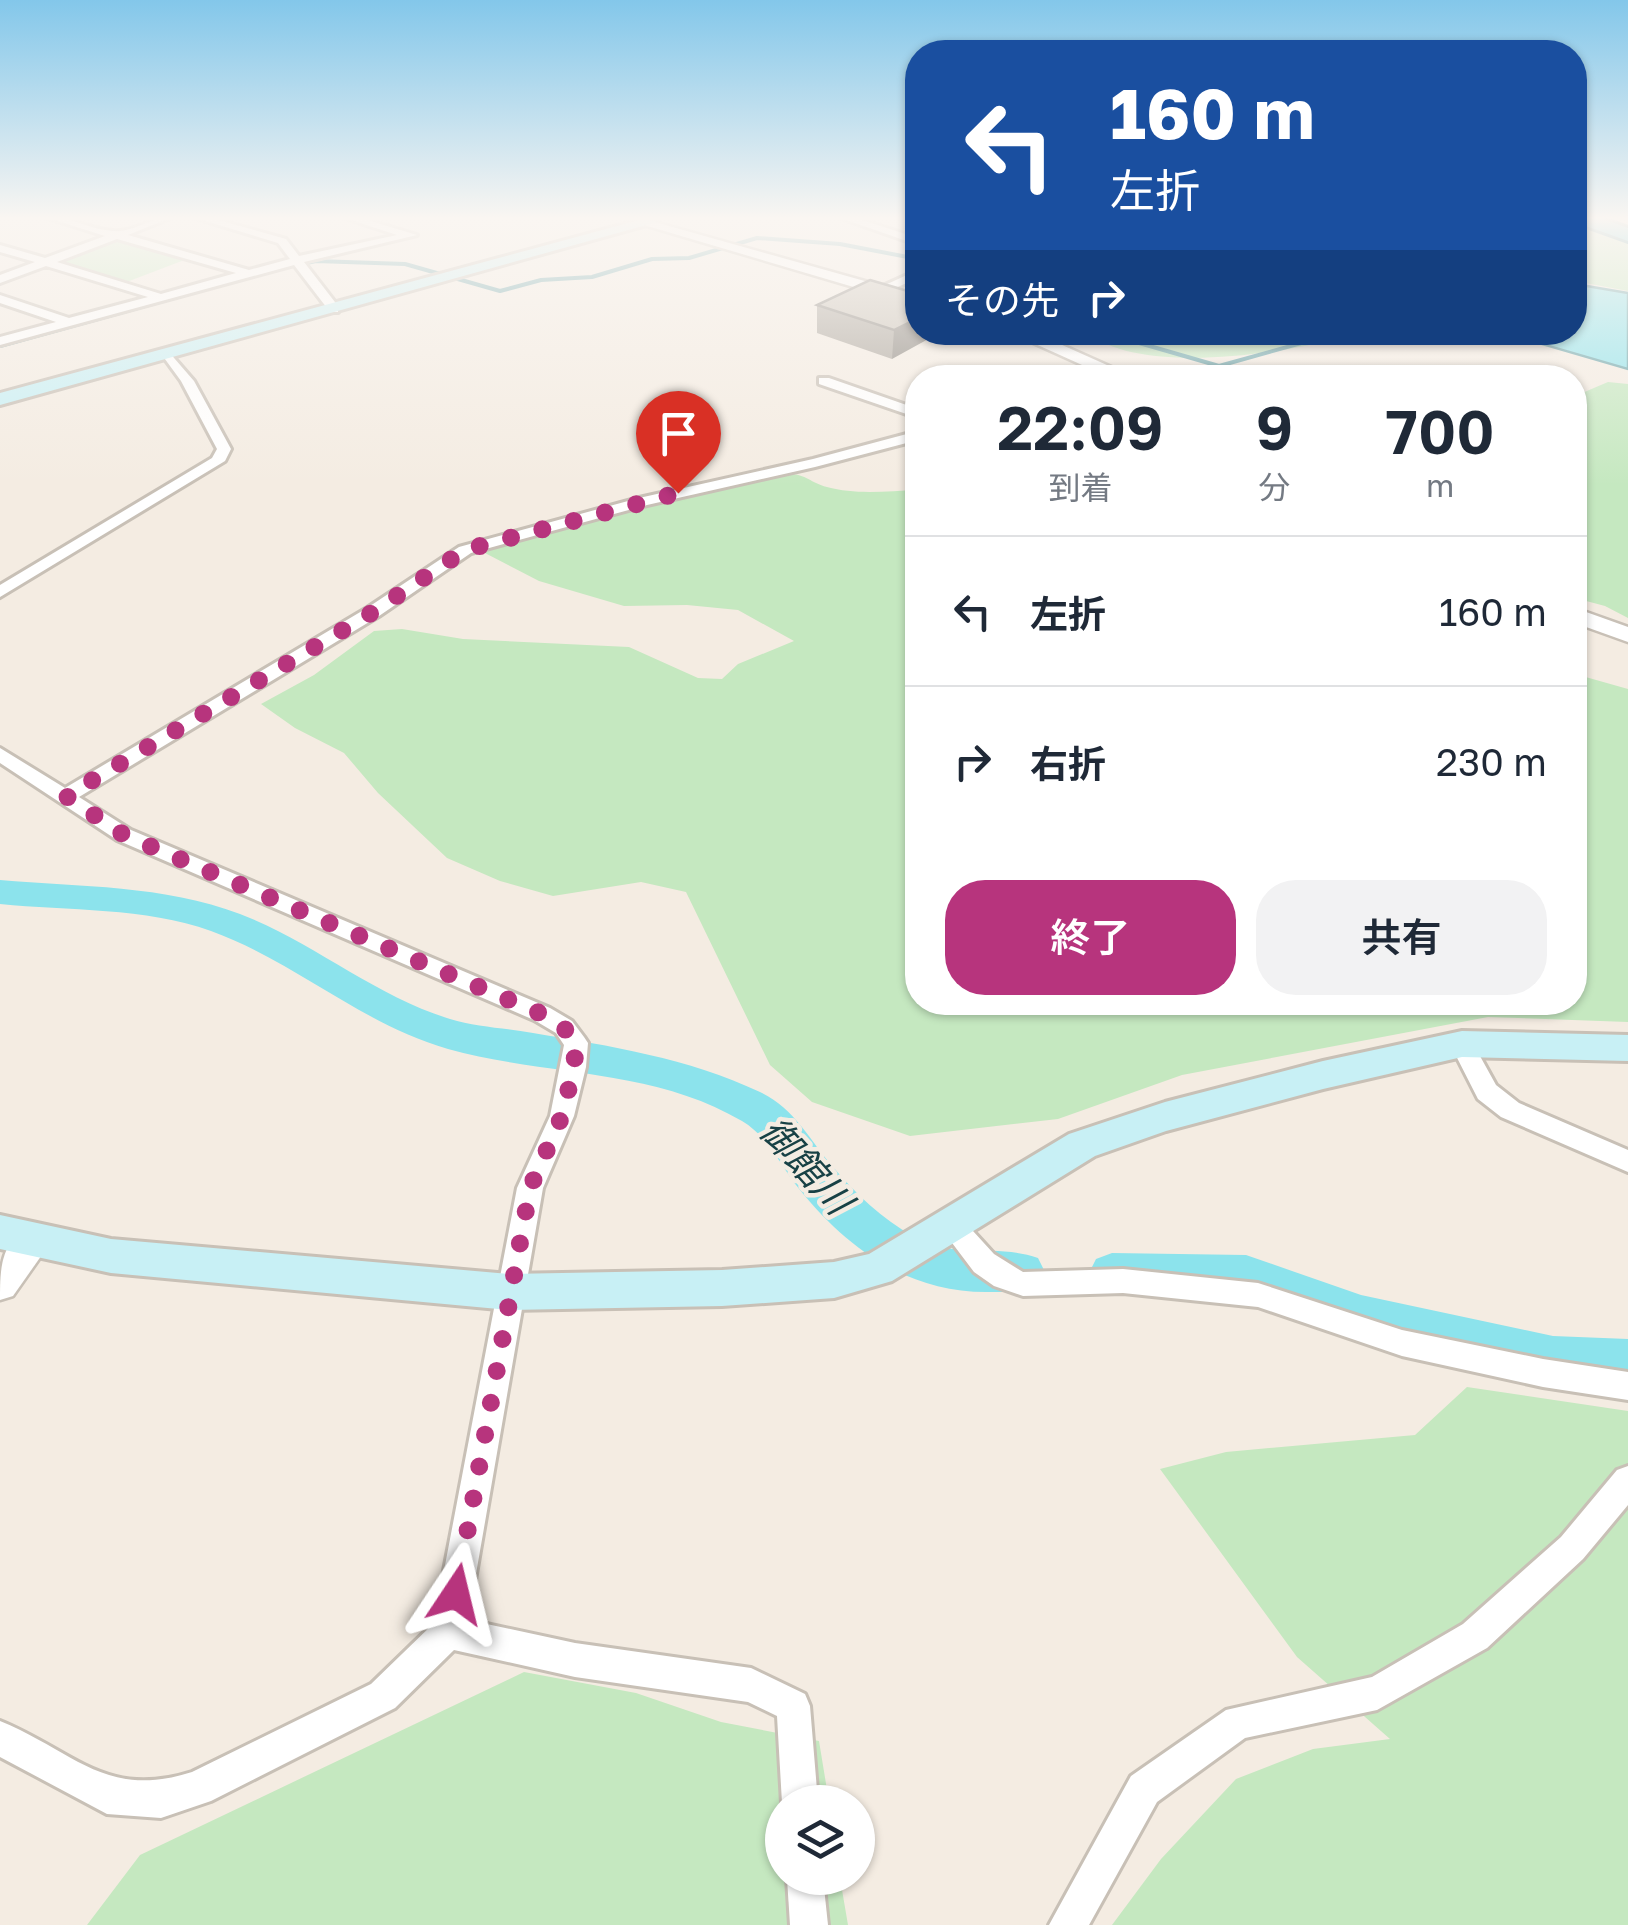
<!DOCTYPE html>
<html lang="ja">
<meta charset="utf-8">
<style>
:root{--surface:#fff;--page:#f2f2f3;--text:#1f2937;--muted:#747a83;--line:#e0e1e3;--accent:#b7347d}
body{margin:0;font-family:"Golos Text","Noto Sans JP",sans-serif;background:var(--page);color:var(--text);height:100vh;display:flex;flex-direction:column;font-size:38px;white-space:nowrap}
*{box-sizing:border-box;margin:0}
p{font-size:32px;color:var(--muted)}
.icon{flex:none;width:55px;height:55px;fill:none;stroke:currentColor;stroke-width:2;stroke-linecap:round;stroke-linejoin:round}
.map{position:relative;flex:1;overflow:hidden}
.panel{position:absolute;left:905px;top:365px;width:682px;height:650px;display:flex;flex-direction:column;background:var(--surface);border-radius:40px;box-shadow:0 2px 8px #0004}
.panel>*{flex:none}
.hud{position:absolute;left:905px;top:40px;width:682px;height:305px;border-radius:40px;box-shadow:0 2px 8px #0004;background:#1a4fa0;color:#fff;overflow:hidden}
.tools{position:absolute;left:765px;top:1785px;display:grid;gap:20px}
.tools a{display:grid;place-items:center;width:110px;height:110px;border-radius:50%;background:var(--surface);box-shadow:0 2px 8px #0004;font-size:50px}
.pin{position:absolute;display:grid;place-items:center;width:85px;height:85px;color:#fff;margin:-102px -42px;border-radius:50% 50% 50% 0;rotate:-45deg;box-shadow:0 0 10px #0007}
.pin .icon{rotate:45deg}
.me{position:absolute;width:110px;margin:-55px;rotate:10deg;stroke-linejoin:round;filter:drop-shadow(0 0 8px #0008)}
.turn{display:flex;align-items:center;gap:35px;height:210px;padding:0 40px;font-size:45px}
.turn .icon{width:130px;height:130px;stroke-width:2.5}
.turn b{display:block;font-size:70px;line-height:85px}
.then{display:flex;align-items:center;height:95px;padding:0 40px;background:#0003;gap:20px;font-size:38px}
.eta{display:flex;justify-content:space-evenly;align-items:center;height:170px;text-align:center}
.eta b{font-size:60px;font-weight:600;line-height:70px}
.button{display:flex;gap:20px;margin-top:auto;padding:20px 40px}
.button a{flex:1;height:115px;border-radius:40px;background:var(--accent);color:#fff;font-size:40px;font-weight:600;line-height:115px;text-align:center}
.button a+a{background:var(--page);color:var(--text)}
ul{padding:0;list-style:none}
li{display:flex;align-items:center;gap:30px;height:150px;padding:0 40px;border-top:2px solid var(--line)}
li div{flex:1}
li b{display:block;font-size:38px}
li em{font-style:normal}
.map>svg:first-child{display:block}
</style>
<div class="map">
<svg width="1628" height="1925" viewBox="0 0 1628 1925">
<rect width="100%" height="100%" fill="#f4ece2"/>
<g fill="#c5e8c0">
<path d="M1575,224L1628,244V291L1575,281Z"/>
<path d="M121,240L187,259L124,283L59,263V260Z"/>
<path d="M1088,333H1356C1295,353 1141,377 1088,333Z"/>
<path d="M1608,382L1628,384V618L1605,606L1575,598V396Z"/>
<path d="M789,474C806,474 811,483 827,487C855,495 888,491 917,490L918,1002H1575V674L1628,689V1022L1488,1017L1182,1075L1058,1119L910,1136L812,1102L770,1065L686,892L641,882L553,896L500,881L447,858L378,793L344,753L295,728L261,704L314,675L374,631L402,629L463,639L629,647L698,678L722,679L738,664L794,641L738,610L687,605L624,606L539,581L485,553L498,542L675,498Z"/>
<path d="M1467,1387L1628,1411V1925H1112L1161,1859L1236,1779L1313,1749L1390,1739L1297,1657L1160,1469L1226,1452L1415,1435Z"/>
<path d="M524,1672L636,1693L721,1722L819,1741L829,1802H782V1878H840L848,1925H87L140,1855Z"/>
</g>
<path fill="#8ce3ec" stroke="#66a2a8" stroke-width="2.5" d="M1575,284L1628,293V369L1504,333L1575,332Z"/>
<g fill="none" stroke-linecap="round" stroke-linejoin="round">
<g stroke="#66a2a8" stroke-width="4">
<path d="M283,268L316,261L405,264L500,291L541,280L592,277L652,259L689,258L757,238L840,244L918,259"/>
<path d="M1101,332L1219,366L1341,332"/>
<path d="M0,346L203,290"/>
</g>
<g fill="#8ce3ec" fill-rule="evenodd">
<path d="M0,880C80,887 164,885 240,914C313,942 375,996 450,1019C476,1027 505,1028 533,1033C610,1046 688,1058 760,1092C794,1108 809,1139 833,1167C856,1194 882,1219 913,1236C953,1260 997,1243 1038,1258L1045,1272L1038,1286C1021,1293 1005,1292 986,1292C908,1292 848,1249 800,1190C781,1167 769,1137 742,1121C653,1068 545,1076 448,1049C361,1024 294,961 211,931C145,907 68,911 0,904Z"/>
<path d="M1112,1253L1246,1255L1361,1295L1553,1336L1628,1339V1383L1553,1380L1361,1337L1246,1295L1112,1293L1096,1287L1089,1273L1096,1259Z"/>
</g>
<defs>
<g id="minor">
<path d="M42,216C67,215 88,229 113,231C133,233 154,216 175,216L128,235L249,270L290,259L278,243L189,216H204L286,239L299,256L397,235L339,216H354L417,235L304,262L338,306V312H330L294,265L0,345V337L56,322L0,303V295L69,318L148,297L46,266L0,283V275L35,262L0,252V245L45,258L105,236ZM117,239L236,273L161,294L57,262Z"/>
<path d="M835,216H849L918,238V245Z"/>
<path d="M918,270V278L884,293L874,290Z"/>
<path d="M168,351L194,381L231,449L225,461L0,597V585L212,458L217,449L181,381L162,355Z"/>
<path d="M819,378H829L918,409V418L819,384Z"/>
<path d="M918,431V440L815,467L647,505L471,553L379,616L79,797L131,830L550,1008L572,1021L584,1037L588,1043L586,1067L574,1116L543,1188L468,1620L575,1643L751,1668L805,1694L810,1706L818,1802L782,1803L777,1716L748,1702L575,1677L454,1650L395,1708L211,1801L161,1818L107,1814L0,1757V1721C74,1751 105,1800 192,1772L371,1684L434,1623L517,1188L550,1116L564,1045L556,1033L534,1020L117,840L0,763V748L65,788L367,608L459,547L639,498L813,459Z"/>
<path d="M1462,1035L1470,1038L1496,1085L1519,1103L1628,1150V1172L1501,1117L1478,1099L1450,1044L1454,1038Z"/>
<path d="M953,1215L962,1219L994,1254L1023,1272L1123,1269L1258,1283L1402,1330L1543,1359L1628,1372V1400L1543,1387L1402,1356L1258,1307L1123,1293L1023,1296L994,1286L974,1272L940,1227L944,1219Z"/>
<path d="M1628,1466V1505L1583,1559L1487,1648L1377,1710L1245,1738L1157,1802L1089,1925H1049L1131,1776L1226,1710L1372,1677L1463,1624L1561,1537L1617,1470Z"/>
<path d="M787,1878H823L828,1925H790Z"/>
</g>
<g id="tertiary">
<path d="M644,219L918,296V306L644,225Z"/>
<path d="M1009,332H1033L1136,378H1111Z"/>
<path d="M1575,608L1628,627V642L1575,623Z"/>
<path d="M33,1226L46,1231L51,1242L13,1296L0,1300C0,1269 0,1239 33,1226Z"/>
</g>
<g id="secondary">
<path d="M643,219L657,222L0,405V393Z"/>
<path d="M1462,1031L1628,1035V1061L1462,1057L1323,1089L1166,1131L1095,1156L892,1281L834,1298L722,1306L509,1310L111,1273L0,1249V1215L111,1239L509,1274L722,1270L834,1262L869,1254L1069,1134L1165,1102L1323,1061Z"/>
</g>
<path id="motorway" d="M1575,216H1595L1628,228V241L1575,222Z"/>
</defs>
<use href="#minor" stroke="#c8c0b6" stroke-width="6"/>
<use href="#tertiary" stroke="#c8c0b6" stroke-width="5"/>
<use href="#secondary" stroke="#c8c0b6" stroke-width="6"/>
<use href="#motorway" stroke="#348994" stroke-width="6"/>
<use href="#minor" fill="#fff" fill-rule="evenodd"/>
<use href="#tertiary" fill="#fff" fill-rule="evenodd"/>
<use href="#secondary" fill="#c8f0f5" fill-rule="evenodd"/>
<use href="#motorway" fill="#49ccdf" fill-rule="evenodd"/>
</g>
<path fill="#aba59c" d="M918,294L892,359L817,333V305Z"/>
<path fill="#8b867f" d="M918,318V332H941L892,359L894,330Z"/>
<path fill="#c7c0b5" stroke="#8b867f" stroke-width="2.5" d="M870,280L918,294V318L894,330L817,305Z"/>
<linearGradient id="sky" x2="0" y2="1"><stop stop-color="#83c7ea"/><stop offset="0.45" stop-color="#faf6f2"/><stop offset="1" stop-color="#faf6f2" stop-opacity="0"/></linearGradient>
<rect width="1628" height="485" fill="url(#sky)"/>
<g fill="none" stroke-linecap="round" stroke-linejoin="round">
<path stroke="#b7347d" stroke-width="18" stroke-dasharray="0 32.4" d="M456,1594L530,1188L562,1116L574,1067L576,1043L564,1028L542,1014L124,835L66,796L373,612L465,550L678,493"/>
</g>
<g text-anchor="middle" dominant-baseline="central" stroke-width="9" stroke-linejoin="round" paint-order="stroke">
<g font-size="38" font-style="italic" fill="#184145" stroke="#f4ece2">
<text transform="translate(807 1165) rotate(48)">御館川</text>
</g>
</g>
</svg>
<div class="tools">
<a><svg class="icon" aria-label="layers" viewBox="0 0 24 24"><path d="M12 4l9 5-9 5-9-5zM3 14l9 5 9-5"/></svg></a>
</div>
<div class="pin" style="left:678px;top:493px;background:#d93025"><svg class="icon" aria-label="arrive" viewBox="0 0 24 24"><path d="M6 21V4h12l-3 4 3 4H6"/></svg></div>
<svg class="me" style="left:456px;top:1594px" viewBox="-20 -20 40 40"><path d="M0-17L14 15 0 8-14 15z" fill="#b7347d" stroke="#fff" stroke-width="4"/></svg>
<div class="hud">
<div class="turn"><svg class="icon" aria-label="left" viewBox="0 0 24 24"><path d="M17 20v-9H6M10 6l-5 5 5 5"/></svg><div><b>160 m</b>左折</div></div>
<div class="then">その先<svg class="icon" aria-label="right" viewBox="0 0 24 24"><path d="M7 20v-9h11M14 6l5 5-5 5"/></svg></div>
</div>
<section class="panel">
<div class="eta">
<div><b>22:09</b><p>到着</p></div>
<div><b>9</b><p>分</p></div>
<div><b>700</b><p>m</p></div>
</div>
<ul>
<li><svg class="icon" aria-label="left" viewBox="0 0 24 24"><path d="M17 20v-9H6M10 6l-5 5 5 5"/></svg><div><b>左折</b></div><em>160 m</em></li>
<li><svg class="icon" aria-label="right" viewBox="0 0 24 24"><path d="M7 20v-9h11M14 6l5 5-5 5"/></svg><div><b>右折</b></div><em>230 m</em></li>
</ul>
<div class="button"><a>終了</a><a>共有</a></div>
</section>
</div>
